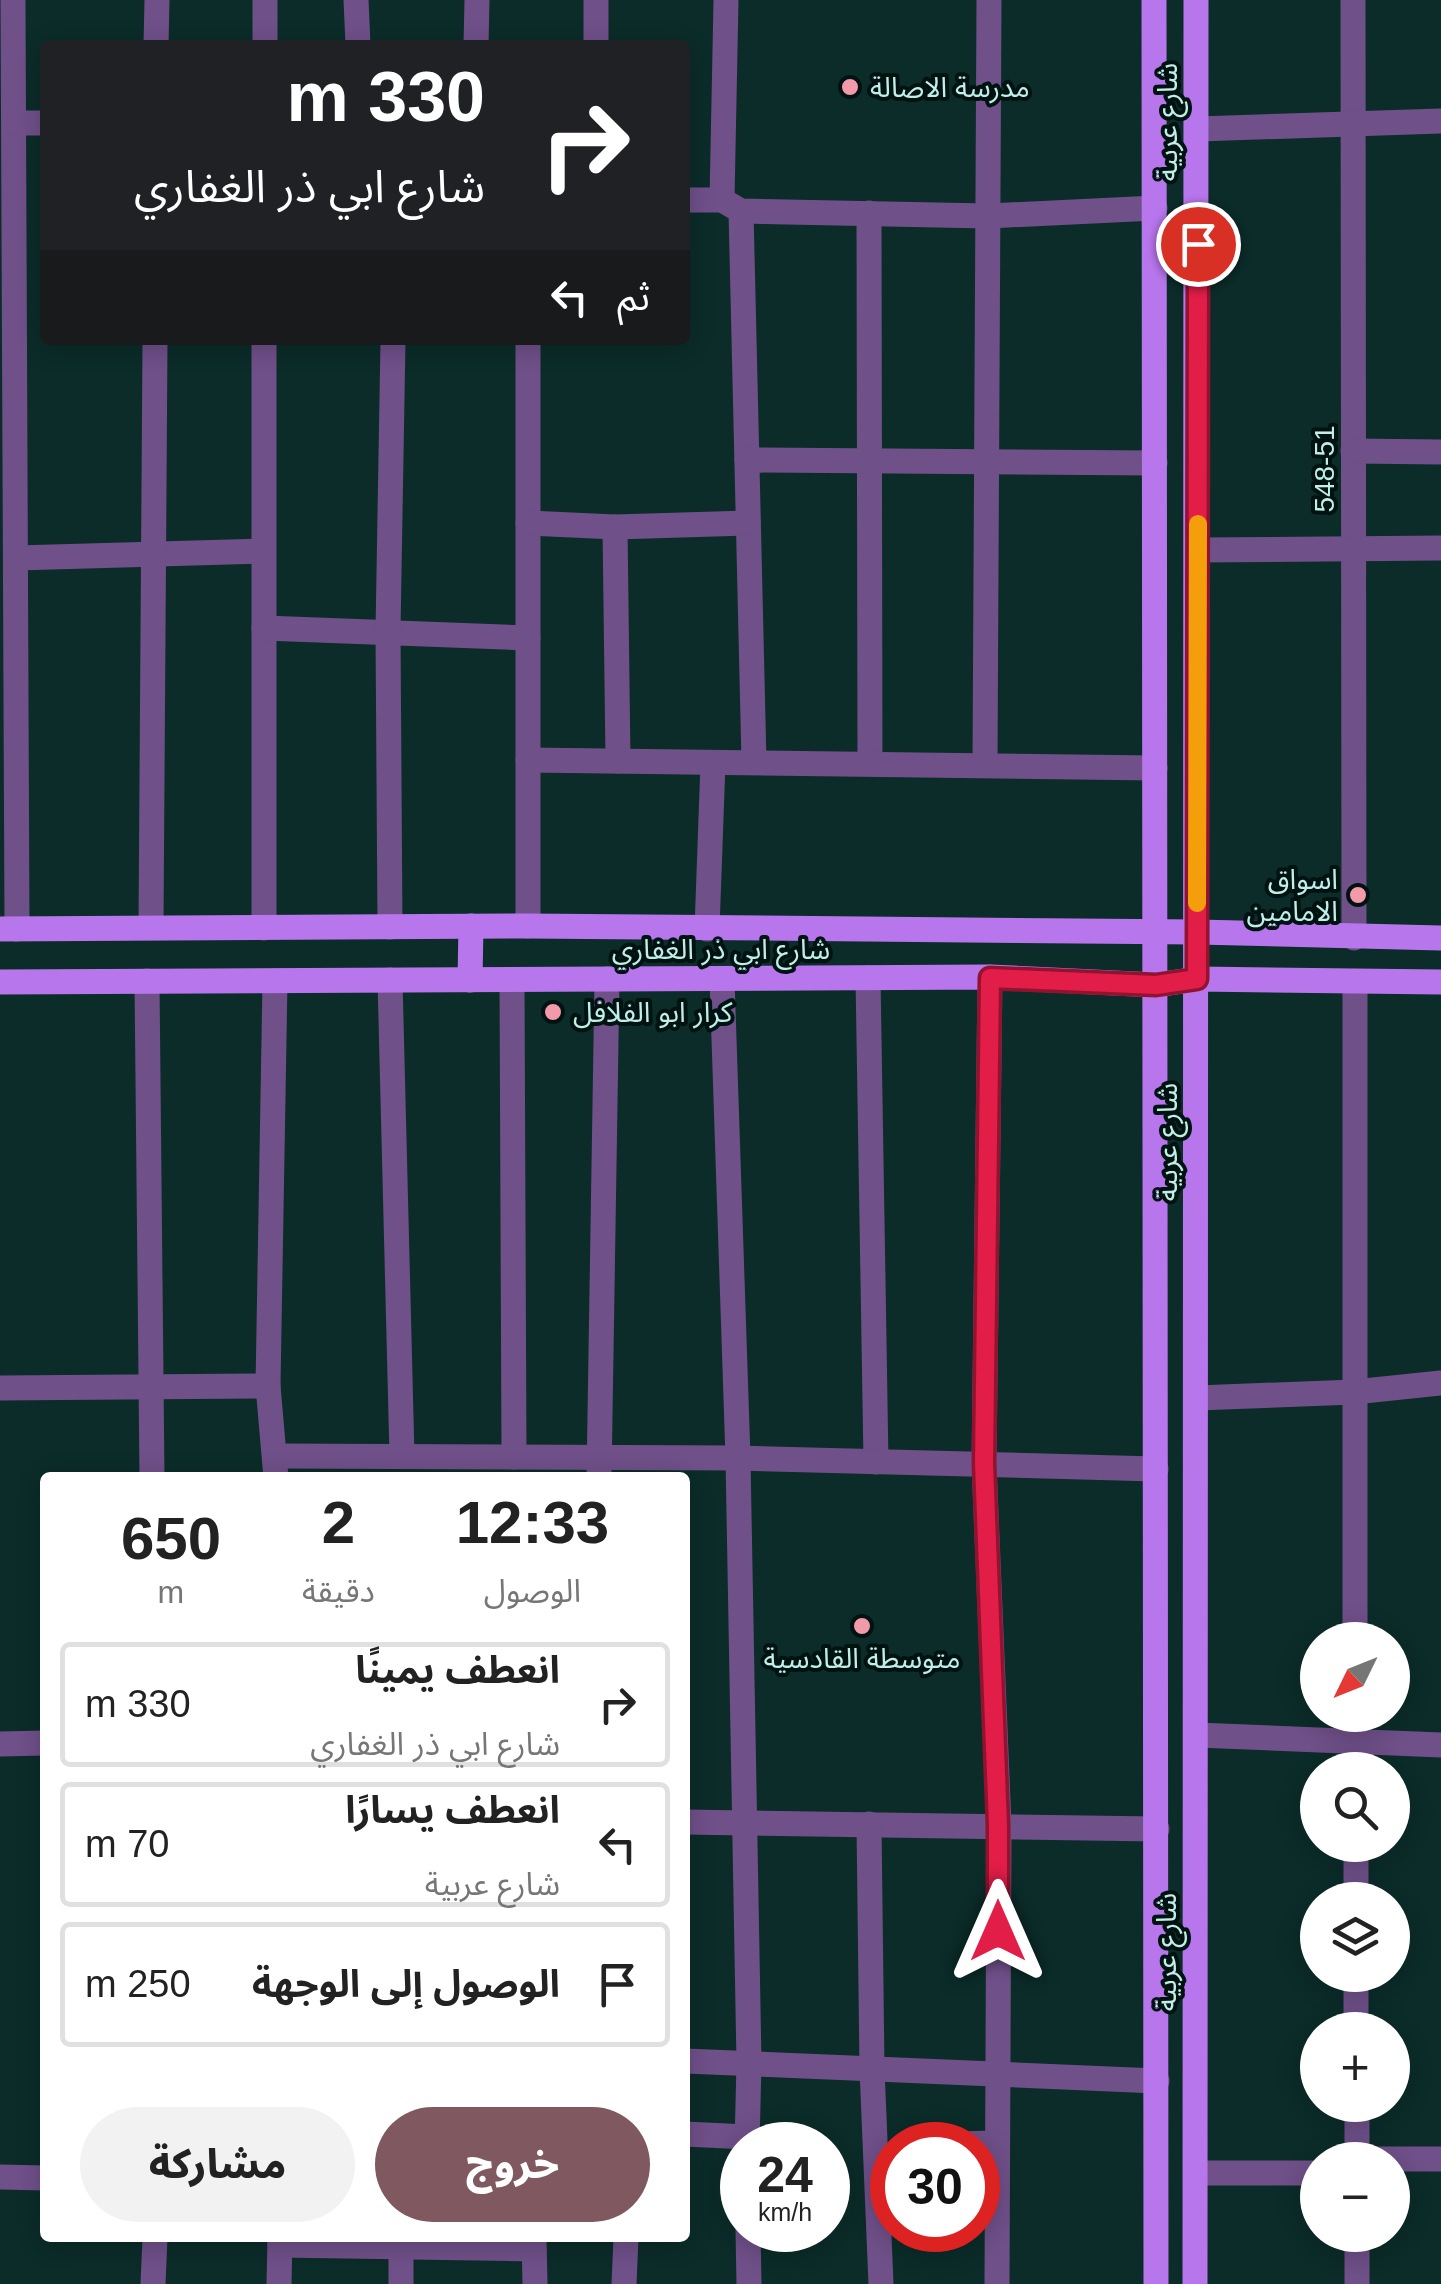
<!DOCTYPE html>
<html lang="ar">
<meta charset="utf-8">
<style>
:root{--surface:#fff;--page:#f2f2f2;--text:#222;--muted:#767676;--line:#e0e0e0;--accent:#80585f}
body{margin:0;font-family:Helvetica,"Noto Sans Arabic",sans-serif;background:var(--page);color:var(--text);direction:rtl;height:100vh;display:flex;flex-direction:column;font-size:38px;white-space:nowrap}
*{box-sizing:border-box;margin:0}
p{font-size:32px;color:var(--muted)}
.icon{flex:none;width:55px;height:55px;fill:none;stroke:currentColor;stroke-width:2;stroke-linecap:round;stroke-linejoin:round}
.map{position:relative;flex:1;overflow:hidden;direction:ltr}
.panel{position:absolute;left:40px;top:1472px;width:650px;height:770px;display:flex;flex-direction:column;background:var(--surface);border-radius:10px;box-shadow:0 5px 25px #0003;direction:rtl}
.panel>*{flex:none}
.banner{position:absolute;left:40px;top:40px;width:650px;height:305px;border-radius:10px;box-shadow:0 5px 25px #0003;direction:rtl;background:#202124;color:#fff;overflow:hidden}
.needle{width:65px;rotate:227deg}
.tools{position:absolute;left:1300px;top:1622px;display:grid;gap:20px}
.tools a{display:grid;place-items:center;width:110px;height:110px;border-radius:50%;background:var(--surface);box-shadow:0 5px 25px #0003;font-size:50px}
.speed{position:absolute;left:720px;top:2122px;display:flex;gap:20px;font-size:50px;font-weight:700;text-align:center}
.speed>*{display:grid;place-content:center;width:130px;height:130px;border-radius:50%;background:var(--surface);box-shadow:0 5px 25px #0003;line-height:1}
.speed small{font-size:25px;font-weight:400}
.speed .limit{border:15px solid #d22;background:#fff;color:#111}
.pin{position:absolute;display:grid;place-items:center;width:85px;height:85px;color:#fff;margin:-42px;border:5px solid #fff;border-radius:50%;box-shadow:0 2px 10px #0007}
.me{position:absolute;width:110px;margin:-55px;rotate:0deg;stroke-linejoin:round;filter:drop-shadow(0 0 8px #0008)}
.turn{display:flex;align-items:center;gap:35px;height:210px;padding:0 40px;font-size:45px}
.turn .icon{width:130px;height:130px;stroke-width:2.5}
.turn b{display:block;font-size:70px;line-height:85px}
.then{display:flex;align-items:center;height:95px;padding:0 40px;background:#0003;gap:20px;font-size:38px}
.eta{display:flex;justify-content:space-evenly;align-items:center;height:170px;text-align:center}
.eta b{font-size:60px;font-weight:800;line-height:70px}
.action{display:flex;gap:20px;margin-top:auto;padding:20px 40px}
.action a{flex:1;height:115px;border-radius:60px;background:var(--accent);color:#fff;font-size:40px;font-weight:800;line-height:115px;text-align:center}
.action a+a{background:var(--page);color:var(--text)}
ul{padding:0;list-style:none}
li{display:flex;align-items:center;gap:30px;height:125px;margin:0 20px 15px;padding:0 20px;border:5px solid var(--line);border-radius:10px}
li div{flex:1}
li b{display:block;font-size:38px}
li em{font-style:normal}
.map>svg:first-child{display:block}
</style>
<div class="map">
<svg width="1441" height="2284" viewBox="0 0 1441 2284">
<rect width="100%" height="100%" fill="#0b2c29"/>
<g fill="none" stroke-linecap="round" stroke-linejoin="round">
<g stroke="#6f5089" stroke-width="25">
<path d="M13,0L17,929"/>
<path d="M356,0L358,45"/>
<path d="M1353,0L1354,938"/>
<path d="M156,45L157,0"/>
<path d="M265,45V0"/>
<path d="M476,45L477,0"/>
<path d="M596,45V0"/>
<path d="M14,123H45"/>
<path d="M1198,129L1441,121"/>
<path d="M685,200H722L741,211L988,216L1155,208"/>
<path d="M722,200L726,0"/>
<path d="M741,211L754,762"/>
<path d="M869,213L870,763"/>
<path d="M264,340V928"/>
<path d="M528,340V926"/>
<path d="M1353,451L1441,452"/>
<path d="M747,460L1155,463"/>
<path d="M528,523L615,527L748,523"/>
<path d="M615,527L618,761"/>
<path d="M1197,550L1441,548"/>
<path d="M16,558L262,551"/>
<path d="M264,628L528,638"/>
<path d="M528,760L1155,768"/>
<path d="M985,765L989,0"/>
<path d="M151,926L155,340"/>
<path d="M390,927L388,631L393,340"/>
<path d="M707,929L713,763"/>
<path d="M990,977L984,1464L999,1825L997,2284"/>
<path d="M868,978L876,1462"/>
<path d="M722,979L738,1458L749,2063L747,2145"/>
<path d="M390,980L402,1456"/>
<path d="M512,980L514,1457"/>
<path d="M147,981L152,1478"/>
<path d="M275,981L268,1386L276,1478"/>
<path d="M1355,982V1640"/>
<path d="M0,1388L268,1386"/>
<path d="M1197,1398L1354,1392L1441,1383"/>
<path d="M276,1456L738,1458L1156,1469"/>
<path d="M599,1478L607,979"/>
<path d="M1355,1715V1770"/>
<path d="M1197,1735L1441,1745"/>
<path d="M0,1744L45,1743"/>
<path d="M685,1822L1157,1829"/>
<path d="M869,1824L872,2069L881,2284"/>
<path d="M1356,1845V1900"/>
<path d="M1356,1975V2030"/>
<path d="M685,2061L1157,2081"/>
<path d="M1357,2105V2160"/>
<path d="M685,2134L747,2137"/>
<path d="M908,2145L997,2143"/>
<path d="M1357,2159H1441"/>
<path d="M1196,2173H1318"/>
<path d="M0,2177L45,2178"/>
<path d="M748,2230L749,2284"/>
<path d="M534,2238L535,2284"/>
<path d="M280,2245L534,2249"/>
<path d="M153,2284L155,2238"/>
<path d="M279,2284L280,2238"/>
<path d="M401,2284V2238"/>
<path d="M624,2284L626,2238"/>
<path d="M1357,2284V2235"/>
</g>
<g stroke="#b876ed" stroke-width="25">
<path d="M1154,0L1156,2284"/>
<path d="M0,929L528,926L1197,932L1441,938"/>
<path d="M470,980L471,926"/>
<path d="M0,982L990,977L1156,985L1197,979L1441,982"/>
<path d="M1195,2284L1196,0"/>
</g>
</g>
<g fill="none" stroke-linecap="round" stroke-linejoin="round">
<defs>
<path id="route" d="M998,1931V1825L984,1464L990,978L1156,985L1197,979L1198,244"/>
</defs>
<use href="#route" stroke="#92132f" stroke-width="25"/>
<use href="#route" stroke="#e11d48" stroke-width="18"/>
<path stroke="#f59e0b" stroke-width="18" d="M1197,903L1198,524"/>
</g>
<g fill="#f39aaa" stroke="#001311" stroke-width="4">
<circle cx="850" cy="87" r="10"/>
<circle cx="1358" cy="895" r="10"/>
<circle cx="553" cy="1012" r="10"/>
<circle cx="862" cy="1626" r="10"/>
</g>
<g text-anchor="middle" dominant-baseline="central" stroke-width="8" stroke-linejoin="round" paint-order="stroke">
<g font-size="28" fill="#c0eee9" stroke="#001311" text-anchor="start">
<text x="870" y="87">مدرسة الاصالة</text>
<text x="1338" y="879" text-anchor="end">اسواق<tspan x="1338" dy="32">الامامين</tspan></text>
<text x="573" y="1012">كرار ابو الفلافل</text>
<text x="862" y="1658" text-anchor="middle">متوسطة القادسية</text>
</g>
<g font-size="28" fill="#c0eee9" stroke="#001311">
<text transform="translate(1167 122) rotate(-90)">شارع عربية</text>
<text transform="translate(1324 469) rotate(-90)">548-51</text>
<text x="721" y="949">شارع ابي ذر الغفاري</text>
<text transform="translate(1167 1142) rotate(-90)">شارع عربية</text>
<text transform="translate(1166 1952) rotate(-90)">شارع عربية</text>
</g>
</g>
</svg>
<div class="tools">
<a><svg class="needle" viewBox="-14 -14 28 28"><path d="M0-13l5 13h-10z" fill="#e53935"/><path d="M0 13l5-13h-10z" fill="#767676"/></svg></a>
<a><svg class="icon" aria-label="search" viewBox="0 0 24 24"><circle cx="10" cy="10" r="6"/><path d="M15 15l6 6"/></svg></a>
<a><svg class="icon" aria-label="layers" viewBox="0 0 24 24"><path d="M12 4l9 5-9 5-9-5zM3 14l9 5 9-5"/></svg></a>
<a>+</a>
<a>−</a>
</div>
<div class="speed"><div>24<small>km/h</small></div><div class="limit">30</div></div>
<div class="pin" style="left:1198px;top:244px;background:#d93025"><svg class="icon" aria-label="arrive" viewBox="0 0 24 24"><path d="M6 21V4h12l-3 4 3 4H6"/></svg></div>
<svg class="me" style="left:998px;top:1931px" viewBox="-20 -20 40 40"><path d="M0-17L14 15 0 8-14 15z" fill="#e11d48" stroke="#fff" stroke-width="4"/></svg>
<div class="banner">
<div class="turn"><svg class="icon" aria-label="right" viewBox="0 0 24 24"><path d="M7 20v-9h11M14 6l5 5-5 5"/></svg><div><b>330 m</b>شارع ابي ذر الغفاري</div></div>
<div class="then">ثم<svg class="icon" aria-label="left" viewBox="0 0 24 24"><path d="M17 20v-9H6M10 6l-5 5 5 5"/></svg></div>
</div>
<section class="panel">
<div class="eta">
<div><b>12:33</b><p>الوصول</p></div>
<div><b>2</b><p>دقيقة</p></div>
<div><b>650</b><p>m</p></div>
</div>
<ul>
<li><svg class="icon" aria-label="right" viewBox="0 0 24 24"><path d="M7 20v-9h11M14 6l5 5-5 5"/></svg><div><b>انعطف يمينًا</b><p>شارع ابي ذر الغفاري</p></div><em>330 m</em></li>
<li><svg class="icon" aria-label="left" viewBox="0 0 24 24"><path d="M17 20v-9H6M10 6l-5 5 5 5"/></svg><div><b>انعطف يسارًا</b><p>شارع عربية</p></div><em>70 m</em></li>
<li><svg class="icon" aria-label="arrive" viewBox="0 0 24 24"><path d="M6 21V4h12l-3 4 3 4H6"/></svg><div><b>الوصول إلى الوجهة</b></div><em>250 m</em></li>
</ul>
<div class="action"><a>خروج</a><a>مشاركة</a></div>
</section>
</div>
